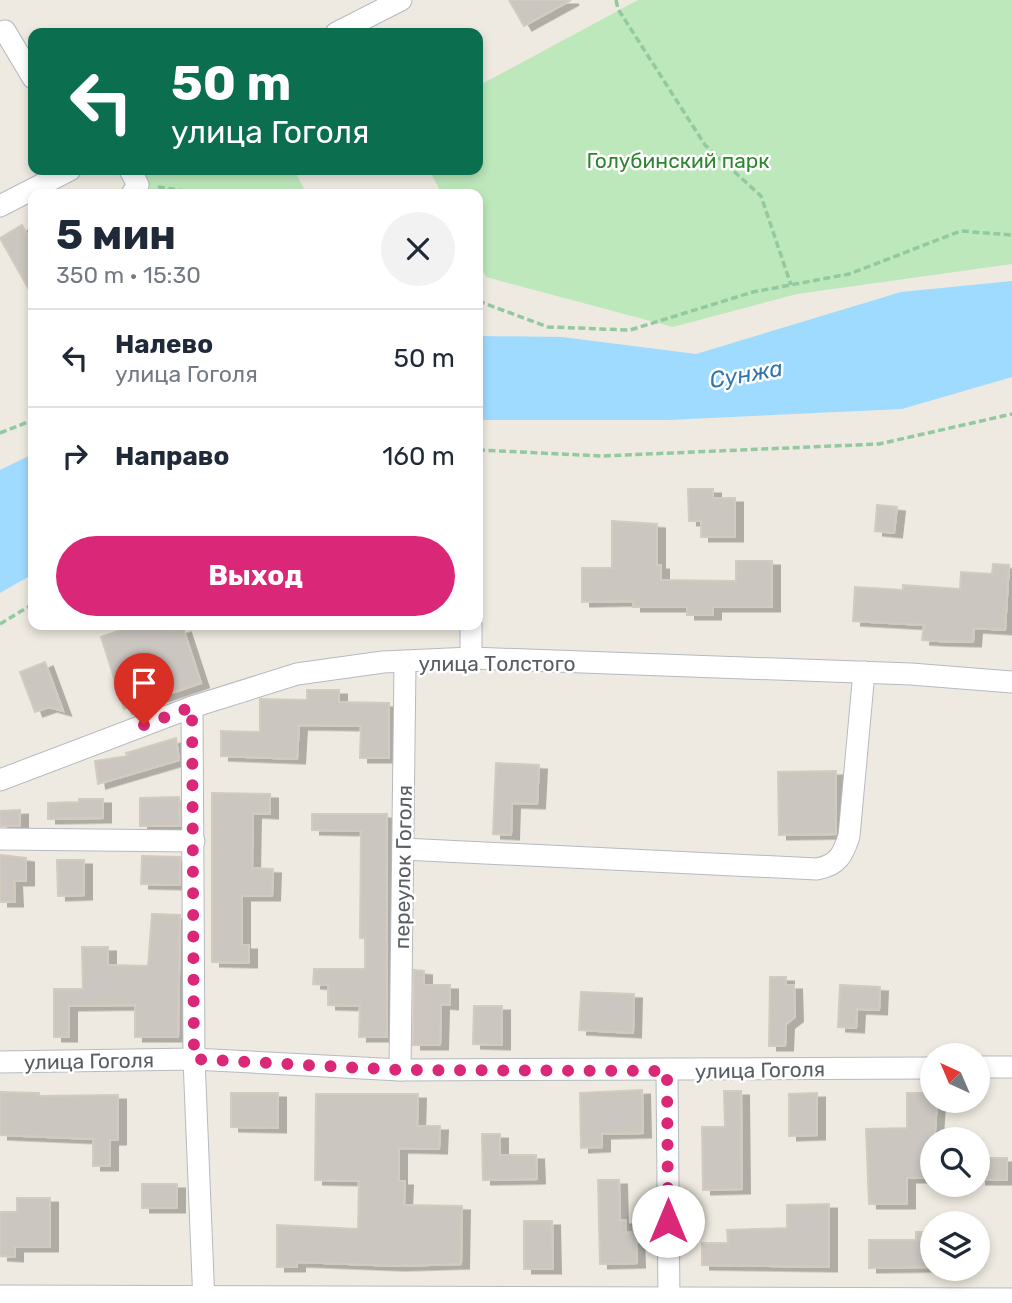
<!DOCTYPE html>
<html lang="ru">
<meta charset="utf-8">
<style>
:root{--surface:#fff;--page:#f2f2f3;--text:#1f2937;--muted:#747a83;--line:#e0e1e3;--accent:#db2777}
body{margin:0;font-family:Rubik,sans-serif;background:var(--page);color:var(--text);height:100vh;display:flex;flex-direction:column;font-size:26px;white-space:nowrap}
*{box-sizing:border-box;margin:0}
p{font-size:23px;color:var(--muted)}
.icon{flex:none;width:38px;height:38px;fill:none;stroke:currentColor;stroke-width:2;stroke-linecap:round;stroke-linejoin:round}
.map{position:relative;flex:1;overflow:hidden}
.panel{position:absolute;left:28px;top:189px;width:455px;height:441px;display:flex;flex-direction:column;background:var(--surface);border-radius:14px;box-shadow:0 4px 10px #0003}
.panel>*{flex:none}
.guide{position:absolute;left:28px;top:28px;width:455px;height:147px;border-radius:14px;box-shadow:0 4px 10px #0003;background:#0b6e4f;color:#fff;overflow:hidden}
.needle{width:46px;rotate:316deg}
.fabs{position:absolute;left:920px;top:1043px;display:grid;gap:14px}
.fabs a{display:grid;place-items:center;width:70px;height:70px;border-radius:50%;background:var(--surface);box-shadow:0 4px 10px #0003;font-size:35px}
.pin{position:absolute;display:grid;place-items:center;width:60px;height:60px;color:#fff;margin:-72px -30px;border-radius:50% 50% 50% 0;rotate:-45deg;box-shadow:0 0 7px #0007}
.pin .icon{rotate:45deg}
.me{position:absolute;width:77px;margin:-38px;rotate:0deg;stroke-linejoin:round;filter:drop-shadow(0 0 5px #0008)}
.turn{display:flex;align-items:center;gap:24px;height:147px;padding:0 28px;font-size:32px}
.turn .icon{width:91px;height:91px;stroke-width:2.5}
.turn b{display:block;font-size:49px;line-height:60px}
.round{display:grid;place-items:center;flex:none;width:74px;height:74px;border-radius:37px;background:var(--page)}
.overview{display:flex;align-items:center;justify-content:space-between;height:119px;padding:0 28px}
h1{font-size:42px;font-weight:700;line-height:52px}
.cta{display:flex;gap:14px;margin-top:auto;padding:14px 28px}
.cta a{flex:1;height:80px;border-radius:42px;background:var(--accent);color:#fff;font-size:28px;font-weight:700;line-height:80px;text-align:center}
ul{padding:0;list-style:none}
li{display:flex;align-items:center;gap:21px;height:98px;padding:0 28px;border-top:2px solid var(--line)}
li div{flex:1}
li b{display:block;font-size:26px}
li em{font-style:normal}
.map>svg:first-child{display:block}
</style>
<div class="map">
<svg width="1012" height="1303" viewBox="0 0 1012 1303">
<defs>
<filter id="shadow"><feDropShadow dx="8" dy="4.5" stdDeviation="0" flood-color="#0004"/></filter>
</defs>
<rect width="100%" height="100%" fill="#eeeae1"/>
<g fill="#bde8bb">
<path d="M638,0H1012V264L797,294L673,327L486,277L478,261V194H442L429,170H478V86Z"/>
<path d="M124,170H294L307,194H132Z"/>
</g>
<g fill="#9fdaff">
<path d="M1012,281V377L902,409L668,420H478V336L562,337L696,354L901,292Z"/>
<path d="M33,454V574L0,593V470Z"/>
</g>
<g fill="#cbc6c0" stroke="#d3cbbf" stroke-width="2" filter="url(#shadow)">
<path d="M509,0H571L524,26Z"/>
<path d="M22,225L33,245V297L0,238Z"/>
<path d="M688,489H713V498H735V537H701V521H689Z"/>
<path d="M877,505L897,507L894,533L875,531Z"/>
<path d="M612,521L657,524V565H661V580L736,581V561H772V607H713V615H687V607H633V601L582,602V568H612Z"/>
<path d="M993,564L1009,565L1005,630L974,628L973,642L937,641L922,640L924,625L853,621L855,587L903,590V585L960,589L961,572L992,574Z"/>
<path d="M136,625H168L171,632L183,628L201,683L124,709L101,637Z"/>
<path d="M45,662L63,711L49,707L35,712L20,672Z"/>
<path d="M307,690H339V702L389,703V758H360L361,726L299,725L297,759L221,756V731L260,732V699L307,700Z"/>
<path d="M176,738L179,760L98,784L95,761L128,756L126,753Z"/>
<path d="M496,763L539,765L537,804L512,803L511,835L493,834Z"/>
<path d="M836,771V834L779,835L778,772Z"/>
<path d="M212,793L270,794V814L253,813L252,868L273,869L272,896H242V945H249V963L212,962Z"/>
<path d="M179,797L180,826H140V798Z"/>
<path d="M79,799H103V818L48,819V803L79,802Z"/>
<path d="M20,810V826H0V811Z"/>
<path d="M312,814H387V1037H359L360,1006L328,1005V985L313,984L314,969H365V938H360L361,831L312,830Z"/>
<path d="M0,855L26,858V881H14L15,902H0Z"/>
<path d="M142,856L180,857V885L141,884Z"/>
<path d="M57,860H84V895L58,896Z"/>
<path d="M152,914L180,915L178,1037H135V1005L69,1006V1037H54V989H83L82,947H108V965L148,966Z"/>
<path d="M414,970L424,971V985H450V1005L441,1004L440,1045H413Z"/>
<path d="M770,977H786V985H794L795,1017L786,1024L785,1046H769Z"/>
<path d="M840,985L880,987L879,1010L857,1009L856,1028L838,1027Z"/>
<path d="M581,992L634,994L633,1033L579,1030Z"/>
<path d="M474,1006H502V1045L473,1044Z"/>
<path d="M642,1090L643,1133L602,1134V1147L581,1148L580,1093Z"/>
<path d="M724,1091H741L742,1189L703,1190L702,1127H725Z"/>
<path d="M0,1092L39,1093V1096L118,1095V1140H110V1166H93V1139L0,1135Z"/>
<path d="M231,1093H278V1128L231,1127Z"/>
<path d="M817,1093V1135L789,1136V1094Z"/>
<path d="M907,1093H933V1101H937L932,1178H907V1204H869L866,1129L907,1128Z"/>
<path d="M316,1094H418L417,1126H440L439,1149L399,1148V1181H405L404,1205L462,1206L461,1264L397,1266L297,1262V1267H277V1225L358,1229L359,1181L315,1180Z"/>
<path d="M482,1134H500V1155H536L537,1179L483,1180Z"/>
<rect x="978" y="1158" width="29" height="22"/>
<path d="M598,1180H619L620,1220H626V1233L636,1232L637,1263L600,1264Z"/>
<rect x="142" y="1184" width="35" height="24"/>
<path d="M17,1198H50V1247H15V1257L0,1256V1212H17Z"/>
<path d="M829,1204V1267L702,1265V1243H728L727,1230L787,1228V1205Z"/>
<path d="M524,1221H552L553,1269H524Z"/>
<path d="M916,1232H933V1267L869,1268V1240H916Z"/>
</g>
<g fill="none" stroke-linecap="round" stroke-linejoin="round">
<defs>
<g id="minor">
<path d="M5,31L33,78"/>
<path d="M336,33L401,0"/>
<path d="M130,170L138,185L132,194"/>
<path d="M0,206L70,170"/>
<path d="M471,658V625"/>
<path d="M192,707L194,1059L204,1303"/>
<path d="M0,780L192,707L297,674L383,662L471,658L911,674L1012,682"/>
<path d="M0,839L194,841"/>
<path d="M403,849L817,869C838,865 843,855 849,836L864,672"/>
<path d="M0,1062L194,1059L400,1070L933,1068"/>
<path d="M978,1067H1012"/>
<path d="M400,1070L405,664"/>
<path d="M667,1071L669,1303"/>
<path d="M0,1296L1012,1299"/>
</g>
</defs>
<use href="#minor" stroke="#b6babf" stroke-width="23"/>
<g stroke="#93c9a0" stroke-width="3.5" stroke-dasharray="7 3.5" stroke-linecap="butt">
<path d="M616,0L618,9L705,145L761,196L791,285"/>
<path d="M158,187L185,191L189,194"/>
<path d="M478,301L548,327L630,330L753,292L849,274L961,231L1012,235"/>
<path d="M0,433L33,420"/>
<path d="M478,450L602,456L879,444L1012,414"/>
<path d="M0,624L33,604"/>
</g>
<use href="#minor" stroke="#fff" stroke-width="21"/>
</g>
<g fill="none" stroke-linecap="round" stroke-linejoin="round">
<path stroke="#db2777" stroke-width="12" stroke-dasharray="0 21.6" d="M144,725L192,707L194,1059L400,1070L667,1071L668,1221"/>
</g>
<g text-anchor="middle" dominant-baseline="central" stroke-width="5" stroke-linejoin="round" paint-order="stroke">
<g font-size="21" fill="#2e862e" stroke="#fff">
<text x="678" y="160">Голубинский парк</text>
</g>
<g font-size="21" fill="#595e63" stroke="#fff">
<text x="497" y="663">улица Толстого</text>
<text transform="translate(403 867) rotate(-89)">переулок Гоголя</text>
<text transform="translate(89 1061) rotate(-1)">улица Гоголя</text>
<text transform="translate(760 1070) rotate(-1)">улица Гоголя</text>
</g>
<g font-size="23" font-style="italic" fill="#3376af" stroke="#fff">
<text transform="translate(746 374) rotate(-10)">Сунжа</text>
</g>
</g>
</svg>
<div class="fabs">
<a><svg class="needle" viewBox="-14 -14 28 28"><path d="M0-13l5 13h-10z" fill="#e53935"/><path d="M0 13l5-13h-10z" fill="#747a83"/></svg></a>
<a><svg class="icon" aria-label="search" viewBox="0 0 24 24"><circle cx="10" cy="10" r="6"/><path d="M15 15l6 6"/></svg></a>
<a><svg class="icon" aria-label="layers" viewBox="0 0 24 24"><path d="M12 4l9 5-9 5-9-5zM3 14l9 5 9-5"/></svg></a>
</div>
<div class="pin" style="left:144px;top:725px;background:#d93025"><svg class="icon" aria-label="arrive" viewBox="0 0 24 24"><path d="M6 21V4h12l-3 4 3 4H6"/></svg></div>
<svg class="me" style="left:668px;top:1221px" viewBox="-20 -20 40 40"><circle r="19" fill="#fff"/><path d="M0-13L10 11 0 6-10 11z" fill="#db2777"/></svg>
<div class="guide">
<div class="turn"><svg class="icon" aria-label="left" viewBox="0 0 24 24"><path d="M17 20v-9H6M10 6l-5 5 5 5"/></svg><div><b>50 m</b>улица Гоголя</div></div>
</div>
<section class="panel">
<div class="overview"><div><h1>5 мин</h1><p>350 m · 15:30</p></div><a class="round"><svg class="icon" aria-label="close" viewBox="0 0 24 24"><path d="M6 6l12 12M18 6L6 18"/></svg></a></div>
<ul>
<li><svg class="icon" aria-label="left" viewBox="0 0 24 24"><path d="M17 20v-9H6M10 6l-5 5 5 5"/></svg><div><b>Налево</b><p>улица Гоголя</p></div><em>50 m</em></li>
<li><svg class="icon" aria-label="right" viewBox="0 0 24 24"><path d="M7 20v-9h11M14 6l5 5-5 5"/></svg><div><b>Направо</b></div><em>160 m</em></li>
</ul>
<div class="cta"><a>Выход</a></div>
</section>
</div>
